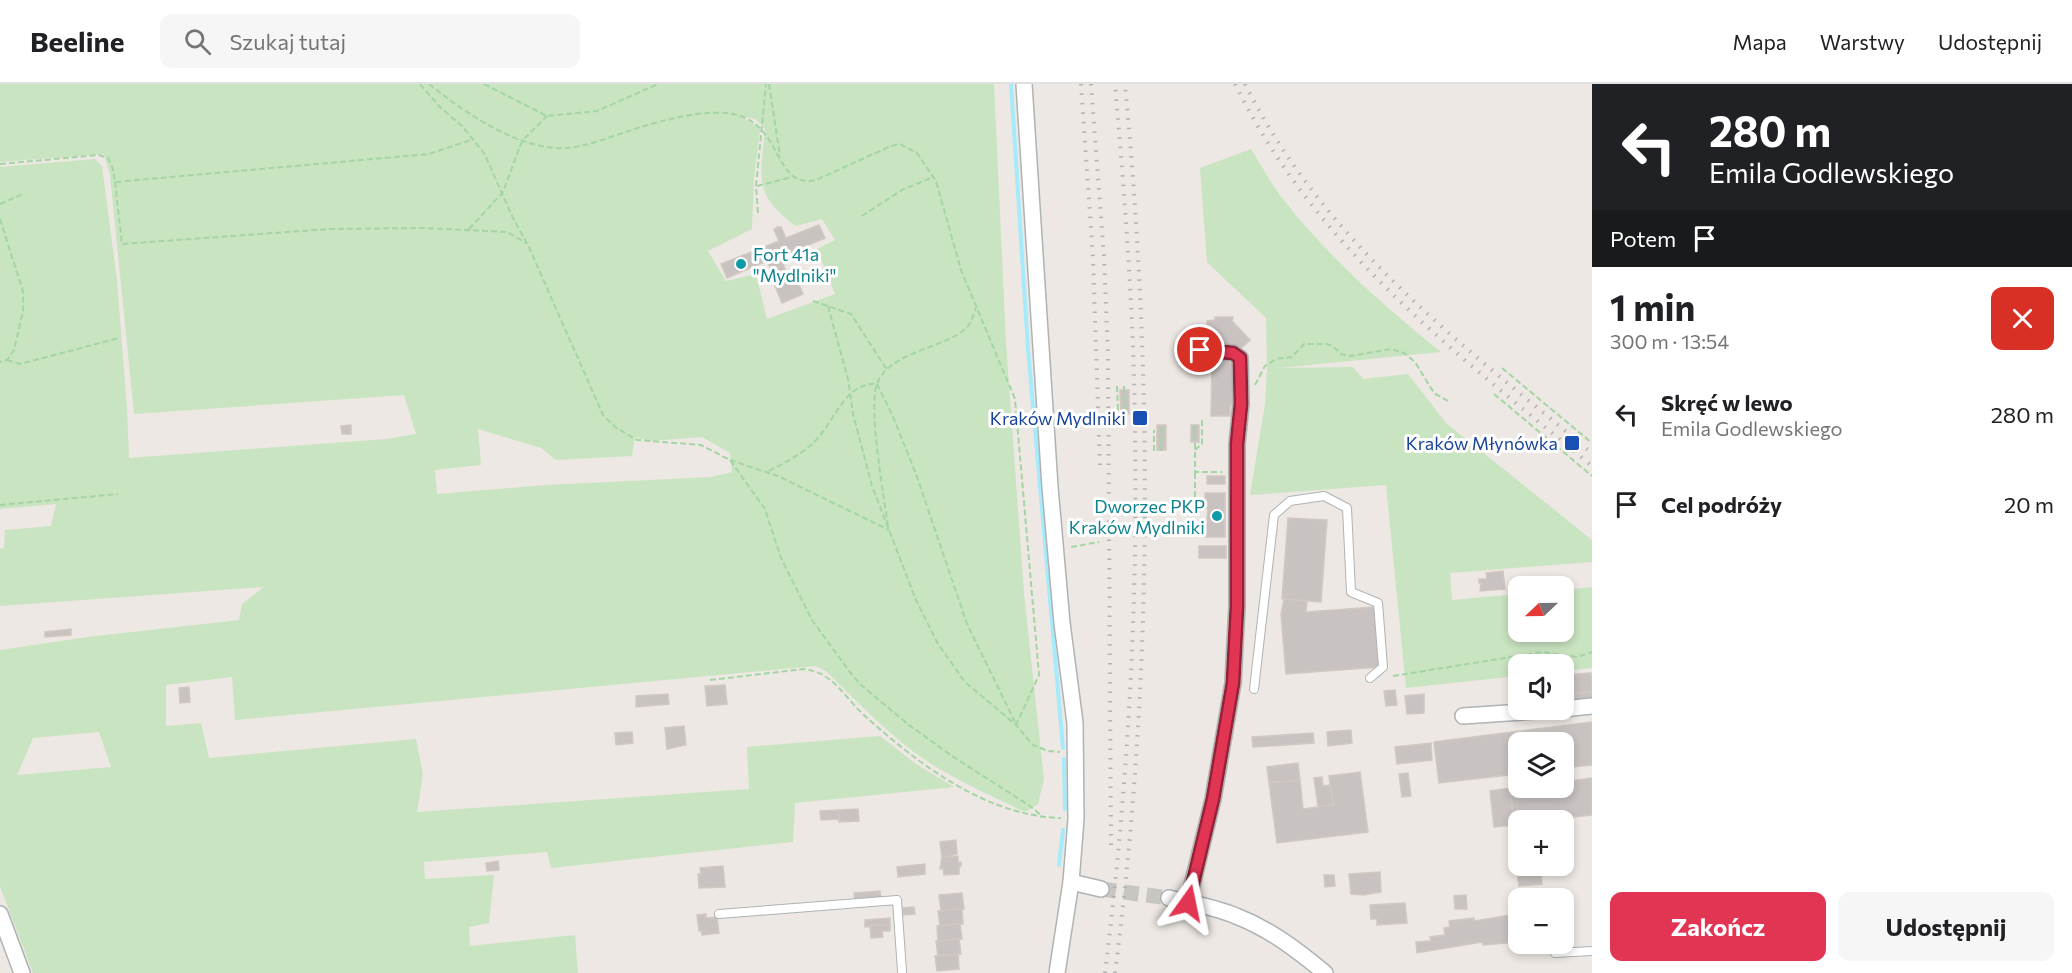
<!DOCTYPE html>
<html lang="pl">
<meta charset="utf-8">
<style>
:root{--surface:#fff;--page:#f6f6f6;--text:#202124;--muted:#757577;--line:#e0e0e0;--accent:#e23453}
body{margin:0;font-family:Commissioner,sans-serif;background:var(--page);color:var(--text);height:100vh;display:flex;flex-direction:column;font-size:22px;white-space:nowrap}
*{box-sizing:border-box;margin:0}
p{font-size:20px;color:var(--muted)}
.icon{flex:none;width:33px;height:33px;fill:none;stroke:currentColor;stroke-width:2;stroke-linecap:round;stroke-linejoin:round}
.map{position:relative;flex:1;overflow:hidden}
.sheet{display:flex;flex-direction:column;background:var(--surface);width:480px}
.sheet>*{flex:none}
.guide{background:#202124;color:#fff;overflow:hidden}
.needle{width:39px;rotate:248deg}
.tools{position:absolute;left:1508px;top:492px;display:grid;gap:12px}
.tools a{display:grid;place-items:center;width:66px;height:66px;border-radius:12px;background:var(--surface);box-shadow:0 3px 9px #0003;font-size:30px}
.pin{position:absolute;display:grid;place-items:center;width:51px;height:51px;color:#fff;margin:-26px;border:3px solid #fff;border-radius:50%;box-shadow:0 2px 6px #0007}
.me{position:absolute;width:66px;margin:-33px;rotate:12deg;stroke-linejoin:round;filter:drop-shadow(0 0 4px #0008)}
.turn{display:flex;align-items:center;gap:21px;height:126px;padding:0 18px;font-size:27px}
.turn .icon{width:78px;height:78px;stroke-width:2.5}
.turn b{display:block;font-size:42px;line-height:51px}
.then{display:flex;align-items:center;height:57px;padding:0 18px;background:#0003;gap:12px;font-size:22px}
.round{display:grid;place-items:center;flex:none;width:63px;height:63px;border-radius:12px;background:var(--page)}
.summary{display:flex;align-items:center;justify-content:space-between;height:102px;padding:0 18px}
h1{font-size:36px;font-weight:700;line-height:45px}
.primary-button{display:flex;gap:12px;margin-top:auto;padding:12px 18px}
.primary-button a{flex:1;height:69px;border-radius:12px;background:var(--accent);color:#fff;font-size:24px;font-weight:700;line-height:69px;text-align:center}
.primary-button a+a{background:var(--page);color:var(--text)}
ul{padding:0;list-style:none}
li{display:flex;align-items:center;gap:18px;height:90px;padding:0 18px}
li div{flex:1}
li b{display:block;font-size:22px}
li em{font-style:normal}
header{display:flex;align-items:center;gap:36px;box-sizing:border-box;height:84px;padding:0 30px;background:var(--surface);border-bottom:2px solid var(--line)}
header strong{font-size:28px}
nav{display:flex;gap:33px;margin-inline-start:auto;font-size:21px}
.search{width:420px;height:54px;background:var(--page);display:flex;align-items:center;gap:15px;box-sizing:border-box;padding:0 21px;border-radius:12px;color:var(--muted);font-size:22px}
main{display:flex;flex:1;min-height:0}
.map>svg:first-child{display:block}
</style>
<header>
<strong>Beeline</strong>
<div class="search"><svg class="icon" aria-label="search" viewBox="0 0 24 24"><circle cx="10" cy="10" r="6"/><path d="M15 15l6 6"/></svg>Szukaj tutaj</div>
<nav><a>Mapa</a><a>Warstwy</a><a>Udostępnij</a></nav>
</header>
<main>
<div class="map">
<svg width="1592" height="889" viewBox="0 0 1592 889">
<rect width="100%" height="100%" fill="#ede8e3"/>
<g fill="#c9e4c0" fill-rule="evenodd">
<path d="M0,0H994L1006,259L1024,509L1044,695L1038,720L1025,728C983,708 937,688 901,658C875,636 851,612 827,588L816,582L235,636L232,593L166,601V642L201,639L209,674L416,655L423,691L417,728L749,705L747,663L880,652L916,680L954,703L795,719L793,758L551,784L547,768L424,778L425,795L494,791L489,839L469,843L470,862L575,851L578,889H33L0,802V566L88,553L239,536L242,520L264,503L0,522V465L4,464L5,446L51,442L56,420L0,425V83L95,75L102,82L117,196L127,325L129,374L386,355L416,350L404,311L134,330L110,91L104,70L0,78ZM746,33L755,35L765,45C761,93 752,110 796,142L822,135L835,156L817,165L835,210L767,235L756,190L726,197L708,167L752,145L754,95L760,46L753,39L746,36ZM478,345L541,364L556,376L632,372L635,353L650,357L702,353L730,369L732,388L711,393L546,401L437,410L435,386L481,381ZM99,648L111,683L17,691L33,654Z"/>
<path d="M1251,65C1261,81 1271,100 1283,115C1329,174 1384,222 1441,268L1279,284L1353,283L1363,295L1408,290L1446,339L1592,456V478L1450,489L1452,516L1518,510V548H1563V506L1592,503V584L1563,587V580H1518V592L1406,604L1386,401L1250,411L1265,320L1267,284L1266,234L1207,178L1200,84Z"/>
</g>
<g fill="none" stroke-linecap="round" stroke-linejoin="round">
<g stroke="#a5ebfb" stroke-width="4">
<path d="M1011,0L1028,265L1063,664"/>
<path d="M1064,675L1065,725"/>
<path d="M1059,781L1063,746"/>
</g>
</g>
<g fill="#c8c3c0" stroke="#d2c8c1" stroke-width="1.5">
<path d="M819,141L825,154L785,171L787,178L783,180L789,196L796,193L803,210L782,219L775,202L781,199L775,183L771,185L767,177L727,194L721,180L779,157L774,146L777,143H781L786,154Z"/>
<path d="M1215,233H1233L1232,237L1250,256L1239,266L1233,260L1208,261L1207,237L1215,236Z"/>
<path d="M1212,276H1231L1235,306L1232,308V321H1230V332H1211Z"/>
<path d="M1120,306H1129V330H1121Z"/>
<path d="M351,341V350H342L341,342Z"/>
<rect x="1157" y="341" width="9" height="25"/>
<rect x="1191" y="341" width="8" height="17"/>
<rect x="1207" y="392" width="18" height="8"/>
<path d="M1205,409H1225V453H1205L1208,425H1205Z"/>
<path d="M1288,434L1327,436L1321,518L1282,515Z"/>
<rect x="1199" y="462" width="27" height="12"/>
<path d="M1503,487L1505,505L1480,507L1481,499H1479V495H1487L1486,489Z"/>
<path d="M1284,515L1307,517L1306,528L1374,523L1379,583L1286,590L1281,530Z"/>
<path d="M71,545V551L45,553V548Z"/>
<path d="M1591,589L1592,608L1569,610L1568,601L1565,602L1563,591Z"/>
<path d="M725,601L727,620L707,622L705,602Z"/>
<path d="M189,603L190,618L180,619L179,604Z"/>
<path d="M1395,606L1397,621L1386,622L1384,607Z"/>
<path d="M1592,608V616L1575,617L1574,610Z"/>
<path d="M668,610L669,620L636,623V612Z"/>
<path d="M1424,610V629L1407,630L1405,612Z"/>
<path d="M1592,638V681L1563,684V658H1518V690L1439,699L1434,658Z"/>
<path d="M684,642L686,661L667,665L665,644Z"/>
<path d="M1351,646L1352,659L1328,662L1327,648Z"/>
<path d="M632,648L633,659L616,661L615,649Z"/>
<path d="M1313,649L1314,659L1253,663L1252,653Z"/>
<path d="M1431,659L1432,676L1397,680L1395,663Z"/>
<path d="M1298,679L1300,696L1269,699L1267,683Z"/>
<path d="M1360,688L1368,748L1277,759L1269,699L1300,696L1303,725L1333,721L1329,692Z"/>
<path d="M1408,689L1411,712L1402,713L1399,690Z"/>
<path d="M1322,693L1323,702L1330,701L1333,721L1318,723L1314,694Z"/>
<path d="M1592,694V731L1547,736H1518V740L1514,741L1510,704H1563V698Z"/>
<path d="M1510,704L1514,741L1494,743L1490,707Z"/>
<path d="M858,725L859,737L839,738L838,726Z"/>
<path d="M838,726L839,735L821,736L820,727Z"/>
<path d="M956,756L957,770L942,774L940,758Z"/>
<path d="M958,772V779L961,778V782L959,783V790L944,791L943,784L940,785L942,774Z"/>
<path d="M498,777L499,786L487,787L486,779Z"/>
<path d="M925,780V790L898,793L897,783Z"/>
<path d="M723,782L725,803L699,804L698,790H701L700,784Z"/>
<path d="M1541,787L1542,800L1519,802L1517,788Z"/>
<path d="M1380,788L1381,808L1363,811L1351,810L1349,790Z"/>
<path d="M1324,791H1334L1335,802L1325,803Z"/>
<path d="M880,807L881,815L855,818L854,809Z"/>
<path d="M962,809L964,825L941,827L939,811Z"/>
<path d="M1466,811L1467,825H1455L1454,812Z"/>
<path d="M1405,819L1407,839L1377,841V835H1371L1370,821Z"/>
<path d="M914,823L915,830L903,831V824Z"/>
<path d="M962,825L963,840L940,842L938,827Z"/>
<path d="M706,830V834L717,833L719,849L702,851V847H699L697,831Z"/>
<path d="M1518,830V858L1483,861L1482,858L1417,869L1416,858L1431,857L1430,853L1445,851L1444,844L1450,843L1449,837L1474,834V837Z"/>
<path d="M890,834V840L865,843V836Z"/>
<path d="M890,840V847H882L883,853L871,854L870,842Z"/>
<path d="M960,840L962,855L938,857L937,842Z"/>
<path d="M959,855L961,870L938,872L936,857Z"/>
<path d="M958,870L959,885L937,887L935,872Z"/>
</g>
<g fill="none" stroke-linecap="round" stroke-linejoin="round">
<path stroke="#c8c6c3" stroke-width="15" stroke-dasharray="15 8" stroke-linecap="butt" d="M1101,805L1169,814"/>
<defs>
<g id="lane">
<path d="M1254,605L1274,431L1290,417L1324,412L1347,424L1351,508L1378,519L1383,583L1370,594"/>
<path d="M719,830L897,816L902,887"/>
<path d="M1555,869L1592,867"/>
</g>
<g id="street">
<path d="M1024,0L1050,403L1062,539L1075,639L1076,735L1071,798L1057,889"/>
<path d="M1563,625L1592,622"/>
<path d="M1463,632L1551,626"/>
<path d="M1071,798L1101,805"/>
<path d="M1169,814C1190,819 1215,823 1236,832C1270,845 1297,866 1325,889"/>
<path d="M1188,818L1213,715L1233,599L1237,522V360L1241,320L1240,274L1233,269L1200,266"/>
<path d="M0,830L22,889"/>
</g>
</defs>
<use href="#lane" stroke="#aeb3b5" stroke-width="10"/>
<use href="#street" stroke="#aeb3b5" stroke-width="18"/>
<g stroke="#a4d5a4" stroke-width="2" stroke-dasharray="6 3" stroke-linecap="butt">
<path d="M420,0L440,23L462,42L484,69L513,134L528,161L603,331L615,343L637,356L701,361L730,376L765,425L781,474L812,536L849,587L861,601L909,641L955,674L1030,722L1043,733"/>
<path d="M429,0C464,28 519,67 567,64C586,63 621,49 641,43C668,35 698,27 726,29C785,34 771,106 816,96L891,62L900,60L917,69L936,97L961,186L1015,315L1039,591L1016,641"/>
<path d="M484,0L547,32L597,27L658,0"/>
<path d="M769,0L780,72"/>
<path d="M0,80L99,71L108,74L113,85L115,98L429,70L474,55"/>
<path d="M115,98L122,160L329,145L424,144L507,148L526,159"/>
<path d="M757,102L792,93"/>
<path d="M0,120L23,110"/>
<path d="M758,129L756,102L766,0"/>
<path d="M862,132L902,106L933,93"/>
<path d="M0,135L23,207V227L14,266L7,276L0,278"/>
<path d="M469,145L503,108L522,57L547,32"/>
<path d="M813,217L851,230L887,286"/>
<path d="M828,222L848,295L853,330L872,402L916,516L938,560L965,598L1016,641L1033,661L1048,667L1060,668"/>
<path d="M7,276L20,280L119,254"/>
<path d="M1502,284L1592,359"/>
<path d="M877,300L894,335L916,390L967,540L1015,638"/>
<path d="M1255,301L1265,282L1276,275L1292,273L1304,260H1326L1333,262L1341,270L1350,272L1391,265L1404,269L1415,278L1434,309L1448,317"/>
<path d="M1117,302L1118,326"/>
<path d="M1124,302L1125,330"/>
<path d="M1494,310L1592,392"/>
<path d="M1195,341V388H1222"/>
<path d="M1195,366L1202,360V334"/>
<path d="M1154,367V346"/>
<path d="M1161,367L1162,341"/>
<path d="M730,376L778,392L889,446"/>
<path d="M769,387C784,379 800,371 812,360C834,341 844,297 877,300"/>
<path d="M0,421L118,410"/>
<path d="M1195,440V388"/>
<path d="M888,442C884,413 868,324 877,300C889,266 951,264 969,241C972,236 974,229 976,224"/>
<path d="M1071,463L1099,458"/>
<path d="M1393,592L1542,568L1577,573L1592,568"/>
<path d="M710,596L804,585C833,588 844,613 864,631C918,680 986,732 1061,734"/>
</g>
<use href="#lane" stroke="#fff" stroke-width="8"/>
<use href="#street" stroke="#fff" stroke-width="15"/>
<g stroke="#b1b2b3" stroke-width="4" stroke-dasharray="1.5 8" stroke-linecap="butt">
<path d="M1081,0L1093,174L1100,383"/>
<path d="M1091,0L1104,173L1108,270L1111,767"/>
<path d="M1235,0C1318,167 1453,266 1592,382"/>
<path d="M1245,0C1325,159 1459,258 1592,369"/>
<path d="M1105,889C1127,710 1138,530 1135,349C1134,232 1125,116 1115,0"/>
<path d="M1115,889C1153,594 1153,296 1125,0"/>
</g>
</g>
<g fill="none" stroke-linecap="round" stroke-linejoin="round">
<defs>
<path id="route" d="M1188,819L1213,715L1233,599L1237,522V360L1241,320L1240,274L1233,269L1200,266"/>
</defs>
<use href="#route" stroke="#932236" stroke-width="15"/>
<use href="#route" stroke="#e23453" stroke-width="10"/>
</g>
<g fill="#0f9aa8" stroke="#fff" stroke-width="2">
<circle cx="741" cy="180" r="6"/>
<circle cx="1217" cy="432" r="6"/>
</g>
<g fill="#1a4fb4" stroke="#fff" stroke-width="2">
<rect x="1132" y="326" width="16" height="16" rx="3"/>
<rect x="1564" y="351" width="16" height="16" rx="3"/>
</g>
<g text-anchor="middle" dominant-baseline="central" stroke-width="6" stroke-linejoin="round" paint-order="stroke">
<g font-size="18" fill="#0d838f" stroke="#fff" text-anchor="start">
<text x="753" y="170">Fort 41a<tspan x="753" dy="21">"Mydlniki"</tspan></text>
<text x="1205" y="422" text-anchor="end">Dworzec PKP<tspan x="1205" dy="21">Kraków Mydlniki</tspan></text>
</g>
<g font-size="18" fill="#164399" stroke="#fff" text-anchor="end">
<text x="1126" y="334">Kraków Mydlniki</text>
<text x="1558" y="359">Kraków Młynówka</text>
</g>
</g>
</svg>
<div class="tools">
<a><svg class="needle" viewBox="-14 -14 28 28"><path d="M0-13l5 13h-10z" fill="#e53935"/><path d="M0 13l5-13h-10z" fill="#757577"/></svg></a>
<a><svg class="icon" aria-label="sound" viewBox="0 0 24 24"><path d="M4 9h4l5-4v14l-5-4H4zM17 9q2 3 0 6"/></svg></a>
<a><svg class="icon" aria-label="layers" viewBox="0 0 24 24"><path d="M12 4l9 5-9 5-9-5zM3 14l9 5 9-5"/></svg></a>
<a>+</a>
<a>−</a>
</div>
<div class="pin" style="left:1200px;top:266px;background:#d93025"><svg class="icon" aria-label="arrive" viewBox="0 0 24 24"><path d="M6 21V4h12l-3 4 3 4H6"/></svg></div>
<svg class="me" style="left:1188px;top:819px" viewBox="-20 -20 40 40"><path d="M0-17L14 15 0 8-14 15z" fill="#e23453" stroke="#fff" stroke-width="4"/></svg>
</div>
<section class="sheet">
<div class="guide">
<div class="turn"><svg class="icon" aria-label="left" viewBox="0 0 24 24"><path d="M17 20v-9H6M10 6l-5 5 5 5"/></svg><div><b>280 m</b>Emila Godlewskiego</div></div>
<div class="then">Potem<svg class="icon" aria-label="arrive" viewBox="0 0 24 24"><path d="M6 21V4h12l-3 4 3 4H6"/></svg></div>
</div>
<div class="summary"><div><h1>1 min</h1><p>300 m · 13:54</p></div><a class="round" style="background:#d93025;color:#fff"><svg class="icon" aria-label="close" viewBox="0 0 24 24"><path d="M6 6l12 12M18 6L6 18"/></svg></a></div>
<ul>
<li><svg class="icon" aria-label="left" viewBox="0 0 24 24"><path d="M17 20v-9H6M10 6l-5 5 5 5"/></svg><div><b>Skręć w lewo</b><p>Emila Godlewskiego</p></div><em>280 m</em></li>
<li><svg class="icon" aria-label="arrive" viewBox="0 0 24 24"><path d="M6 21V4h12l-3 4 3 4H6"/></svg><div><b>Cel podróży</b></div><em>20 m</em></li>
</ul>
<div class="primary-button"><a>Zakończ</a><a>Udostępnij</a></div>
</section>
</main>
